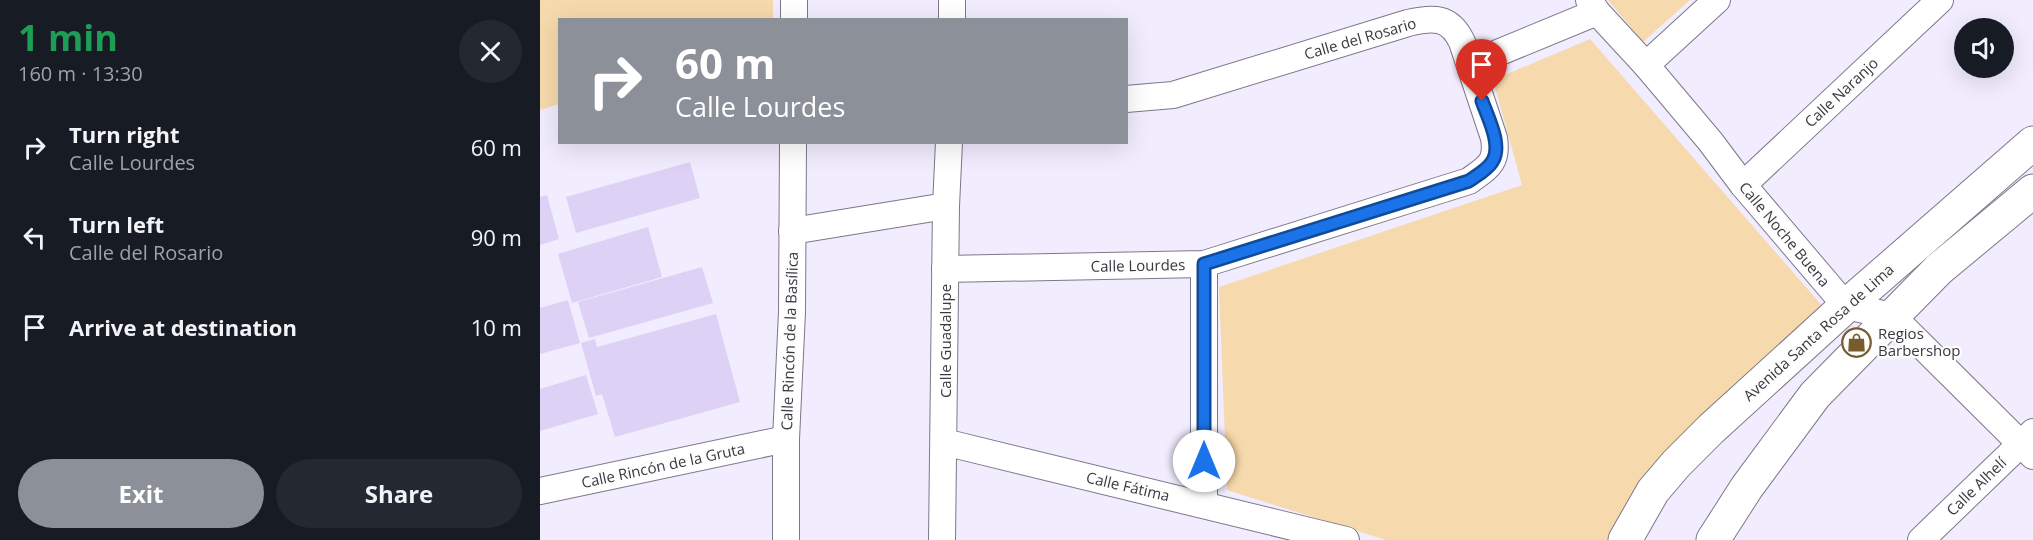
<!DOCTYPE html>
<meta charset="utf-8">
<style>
:root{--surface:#171b24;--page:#242831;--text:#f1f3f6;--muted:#9ea1a6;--accent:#8c9099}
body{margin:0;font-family:"Open Sans",sans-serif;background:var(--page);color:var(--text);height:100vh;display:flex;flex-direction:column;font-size:22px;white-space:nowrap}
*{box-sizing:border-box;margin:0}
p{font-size:20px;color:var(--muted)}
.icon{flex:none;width:33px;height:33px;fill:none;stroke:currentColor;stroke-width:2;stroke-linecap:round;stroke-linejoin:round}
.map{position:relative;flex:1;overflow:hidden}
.side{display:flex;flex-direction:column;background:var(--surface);width:540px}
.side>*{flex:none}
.banner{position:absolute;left:18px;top:18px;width:570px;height:126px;border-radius:0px;box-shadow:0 6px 24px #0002;background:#8c9099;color:#fff;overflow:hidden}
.tools{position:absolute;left:1414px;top:18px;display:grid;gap:12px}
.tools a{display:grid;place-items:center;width:60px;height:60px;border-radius:50%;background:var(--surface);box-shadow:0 6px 24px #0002;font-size:30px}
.pin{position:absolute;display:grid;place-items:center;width:51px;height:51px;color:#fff;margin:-62px -26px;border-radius:50% 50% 50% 0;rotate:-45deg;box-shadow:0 0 6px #0007}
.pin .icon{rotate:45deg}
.me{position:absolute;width:66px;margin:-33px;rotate:0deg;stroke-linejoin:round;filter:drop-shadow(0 0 4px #0008)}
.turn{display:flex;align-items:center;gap:21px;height:126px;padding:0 18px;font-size:27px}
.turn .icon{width:78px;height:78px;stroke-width:2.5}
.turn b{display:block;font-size:42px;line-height:51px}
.round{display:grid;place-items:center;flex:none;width:63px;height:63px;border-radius:32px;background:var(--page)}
.overview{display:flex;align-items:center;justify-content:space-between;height:102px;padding:0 18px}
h1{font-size:36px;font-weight:700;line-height:45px;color:#1e9e55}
.button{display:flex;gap:12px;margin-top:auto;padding:12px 18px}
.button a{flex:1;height:69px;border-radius:36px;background:var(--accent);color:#fff;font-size:24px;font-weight:700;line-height:69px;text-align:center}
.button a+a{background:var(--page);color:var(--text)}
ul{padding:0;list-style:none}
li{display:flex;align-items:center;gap:18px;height:90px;padding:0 18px}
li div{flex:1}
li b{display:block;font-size:22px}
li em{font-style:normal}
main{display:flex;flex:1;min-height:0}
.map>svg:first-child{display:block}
</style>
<main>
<section class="side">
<div class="overview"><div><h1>1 min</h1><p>160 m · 13:30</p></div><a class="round"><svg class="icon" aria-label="close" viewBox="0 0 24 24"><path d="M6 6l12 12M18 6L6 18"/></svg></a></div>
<ul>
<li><svg class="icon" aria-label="right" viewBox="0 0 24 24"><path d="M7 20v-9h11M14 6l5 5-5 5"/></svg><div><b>Turn right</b><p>Calle Lourdes</p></div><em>60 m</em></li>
<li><svg class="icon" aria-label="left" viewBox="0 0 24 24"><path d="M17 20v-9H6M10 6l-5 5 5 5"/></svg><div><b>Turn left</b><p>Calle del Rosario</p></div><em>90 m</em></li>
<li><svg class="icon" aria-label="arrive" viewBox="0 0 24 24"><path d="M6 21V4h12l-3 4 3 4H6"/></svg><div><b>Arrive at destination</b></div><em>10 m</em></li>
</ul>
<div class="button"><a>Exit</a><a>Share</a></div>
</section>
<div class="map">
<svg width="1493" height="540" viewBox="0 0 1493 540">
<rect width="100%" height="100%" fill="#f1ecfe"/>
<g fill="#f6d9ac">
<path d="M0,0H233V19L20,20L19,104L0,110Z"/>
<path d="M1068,0H1150L1103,42Z"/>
<path d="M1050,39L1284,308L1073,540H846L687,490L679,287L982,185L953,80Z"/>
</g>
<g fill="#ddd2f6">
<path d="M150,162L160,198L36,233L26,197Z"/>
<path d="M7,195L19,239L0,245V197Z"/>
<path d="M108,227L122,277L32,303L18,254Z"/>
<path d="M162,267L173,303L49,338L38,302Z"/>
<path d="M28,300L40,343L0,354V308Z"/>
<path d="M176,314L200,402L75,437L62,394L56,396L41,343L55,339L57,347Z"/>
<path d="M46,375L58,414L0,431V389Z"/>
</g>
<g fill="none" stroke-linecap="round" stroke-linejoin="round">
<defs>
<g id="minor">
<path d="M1049,0L1057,12L1106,65L1170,141L1203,185L1306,306L1352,316L1493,456"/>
<path d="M254,20V0"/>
<path d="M412,20V0"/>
<path d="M931,64L1057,12"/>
<path d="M1106,65L1177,0"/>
<path d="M1203,185L1400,0"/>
<path d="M252,231L406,206"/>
<path d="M664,264V504"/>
<path d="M405,269L664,264L929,181C948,167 958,163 954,138L922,42C910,16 893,17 868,23L633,95L586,99"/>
<path d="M404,442L806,540"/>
<path d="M0,491L246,439"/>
<path d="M246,540V439L252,312L253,142"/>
<path d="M402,540L406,206L409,142"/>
<path d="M1381,540L1493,432"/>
</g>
<g id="tertiary">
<path d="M1085,540L1113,491L1136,464L1171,429L1306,306L1493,143"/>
<path d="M1173,540L1207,487L1275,395L1399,269L1493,191"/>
</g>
</defs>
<use href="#minor" stroke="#7d7888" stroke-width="28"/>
<use href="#tertiary" stroke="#7d7888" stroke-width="35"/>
<use href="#minor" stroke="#fff" stroke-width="26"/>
<use href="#tertiary" stroke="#fff" stroke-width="33"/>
</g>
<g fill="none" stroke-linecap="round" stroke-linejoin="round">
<defs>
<path id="route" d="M664,461V264L929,181C936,176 947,170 952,162C963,146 948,118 942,101"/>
</defs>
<use href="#route" stroke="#114b97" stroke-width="15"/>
<use href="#route" stroke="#1a73e8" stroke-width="10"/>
</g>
<defs>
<symbol id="shop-ring" viewBox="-11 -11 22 22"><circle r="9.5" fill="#fdfdfd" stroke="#775c2e" stroke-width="1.5"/><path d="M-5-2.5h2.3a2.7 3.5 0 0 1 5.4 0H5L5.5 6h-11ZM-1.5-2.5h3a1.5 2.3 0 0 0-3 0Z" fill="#775c2e"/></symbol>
</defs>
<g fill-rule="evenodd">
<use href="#shop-ring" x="1300" y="326" width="33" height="33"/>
</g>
<g text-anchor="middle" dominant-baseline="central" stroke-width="4.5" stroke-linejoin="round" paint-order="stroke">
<g font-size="15" fill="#3b3940" stroke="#fdfdfd">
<text transform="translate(820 38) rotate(-16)">Calle del Rosario</text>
<text transform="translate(1301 92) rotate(-43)">Calle Naranjo</text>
<text transform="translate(1245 234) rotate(50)">Calle Noche Buena</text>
<text transform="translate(598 265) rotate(-1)">Calle Lourdes</text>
<text transform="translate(1278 332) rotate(-42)">Avenida Santa Rosa de Lima</text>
<text transform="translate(249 341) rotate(-88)">Calle Rincón de la Basílica</text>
<text transform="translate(405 341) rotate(-90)">Calle Guadalupe</text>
<text transform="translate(123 465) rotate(-12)">Calle Rincón de la Gruta</text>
<text transform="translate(588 486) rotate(13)">Calle Fátima</text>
<text transform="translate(1436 486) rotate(-44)">Calle Alhelí</text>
</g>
<g font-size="15" fill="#3b3940" stroke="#fdfdfd" text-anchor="start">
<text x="1338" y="333">Regios<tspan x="1338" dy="17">Barbershop</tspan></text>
</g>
</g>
</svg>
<div class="tools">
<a><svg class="icon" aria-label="sound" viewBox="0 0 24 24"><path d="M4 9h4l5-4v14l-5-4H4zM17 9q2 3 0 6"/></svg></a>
</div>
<div class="pin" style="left:942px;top:101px;background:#d93025"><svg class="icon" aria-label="arrive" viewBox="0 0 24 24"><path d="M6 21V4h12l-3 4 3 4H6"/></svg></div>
<svg class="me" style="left:664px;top:461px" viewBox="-20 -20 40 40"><circle r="19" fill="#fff"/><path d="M0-13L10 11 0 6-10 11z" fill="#1a73e8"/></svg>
<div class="banner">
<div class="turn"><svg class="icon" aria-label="right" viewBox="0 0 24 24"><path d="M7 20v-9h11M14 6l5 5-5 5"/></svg><div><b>60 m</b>Calle Lourdes</div></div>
</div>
</div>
</main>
